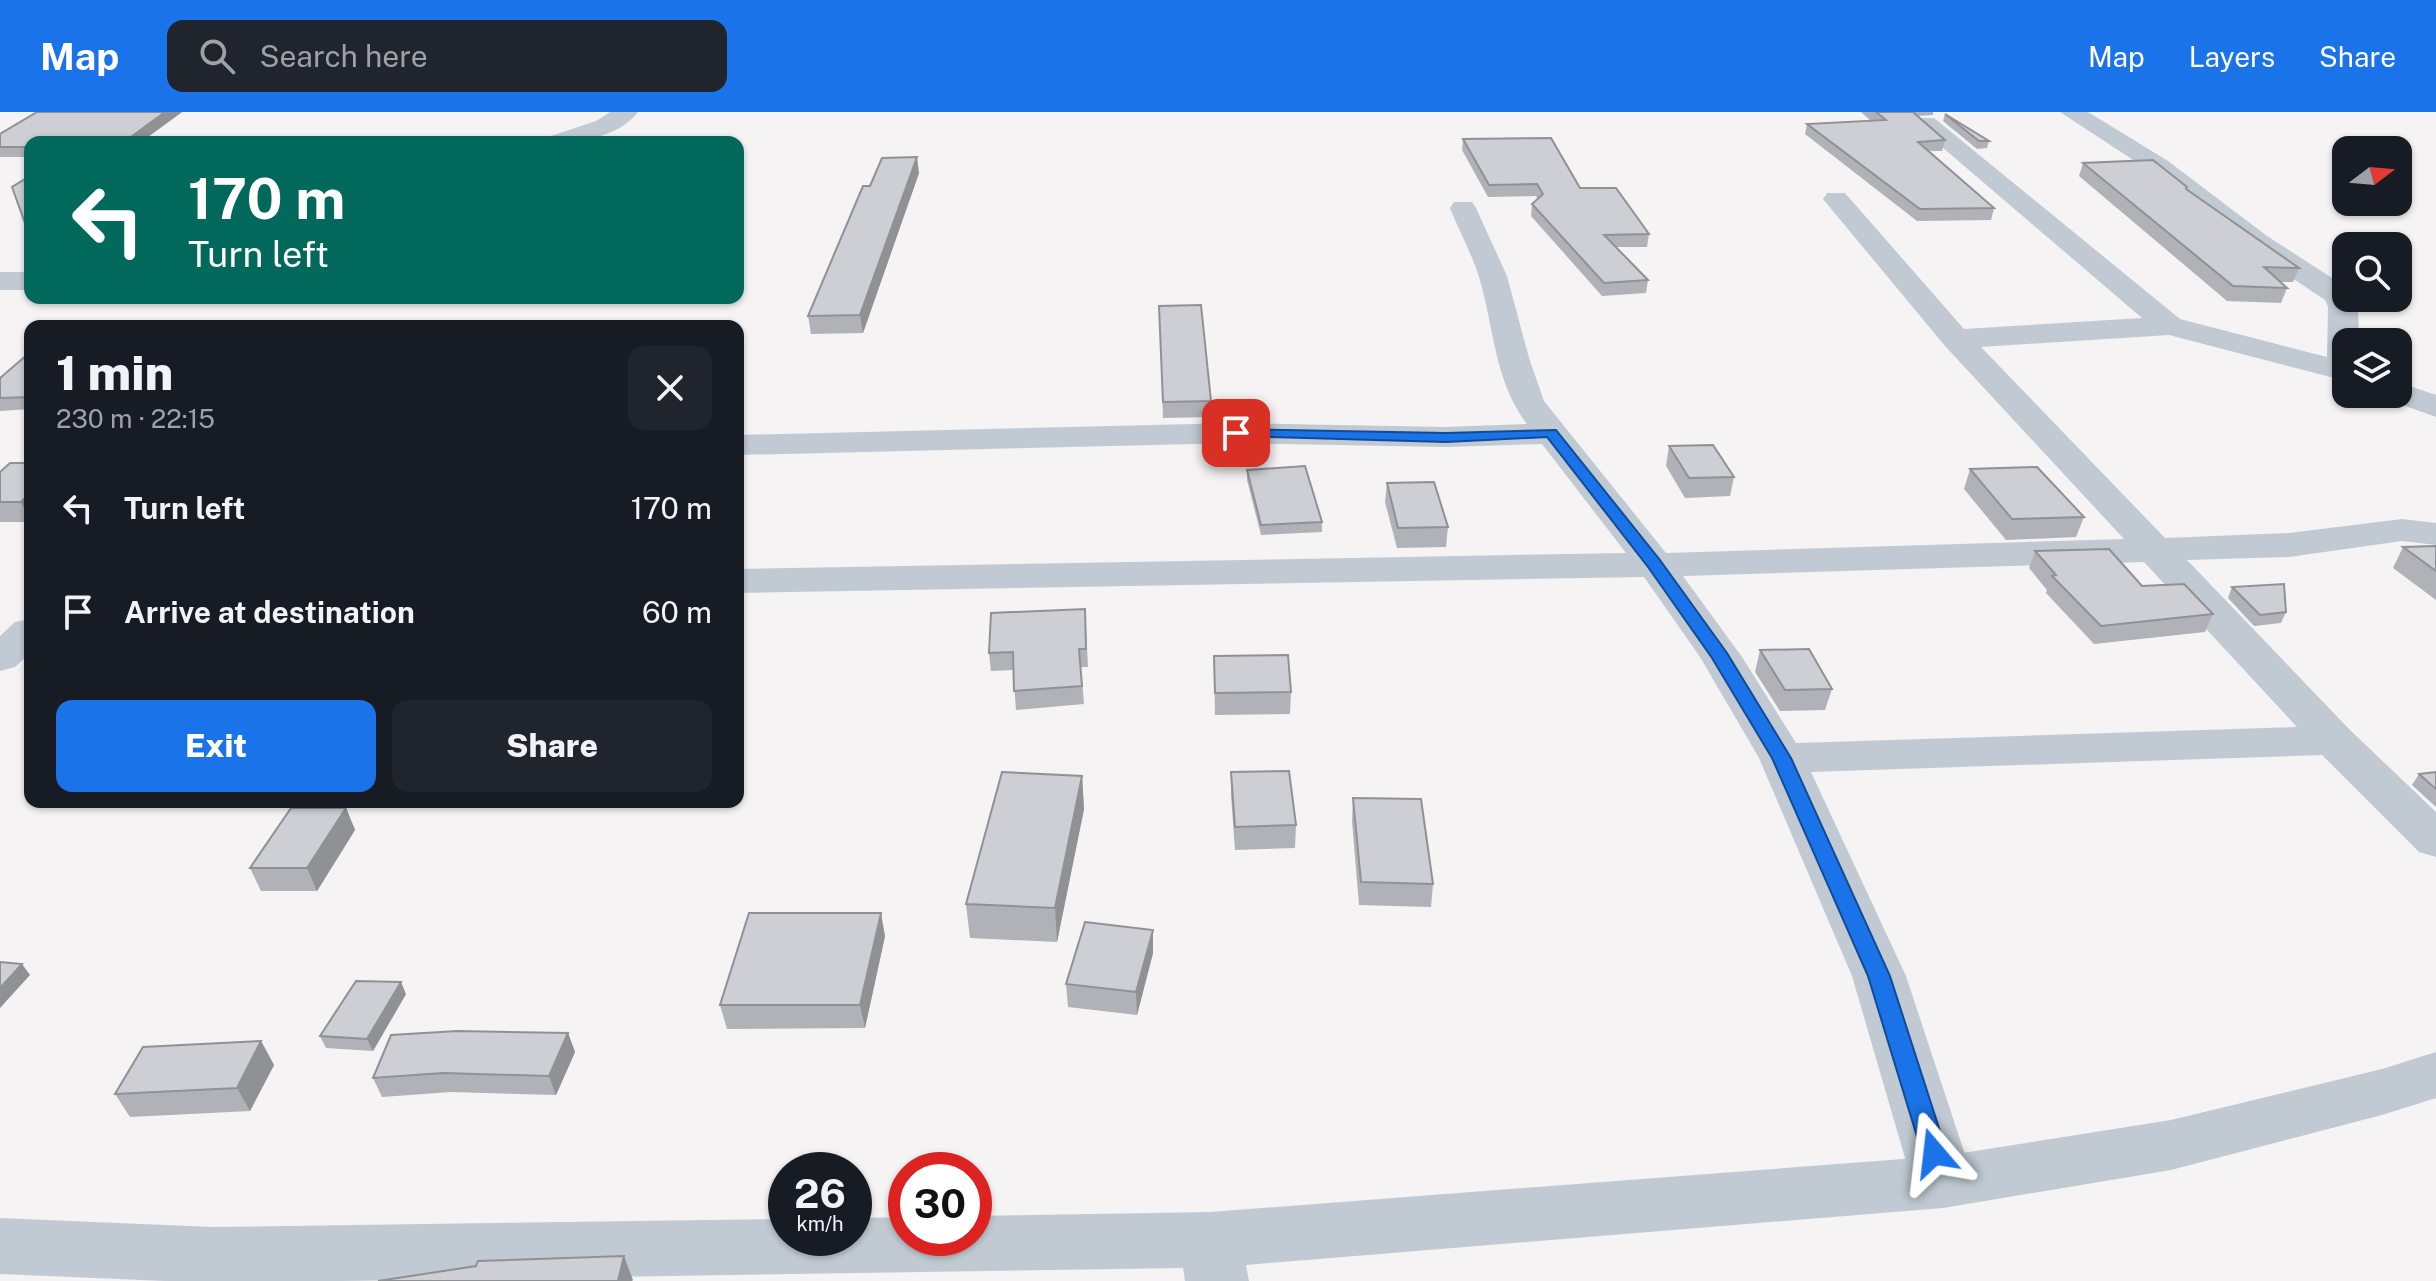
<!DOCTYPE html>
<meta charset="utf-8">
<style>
:root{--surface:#171b24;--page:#20242c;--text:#f1f3f6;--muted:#9ea1a6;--accent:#1a73e8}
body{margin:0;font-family:"Public Sans",sans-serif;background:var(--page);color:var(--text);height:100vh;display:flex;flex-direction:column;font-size:30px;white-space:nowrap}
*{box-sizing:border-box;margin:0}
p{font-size:26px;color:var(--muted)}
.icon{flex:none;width:44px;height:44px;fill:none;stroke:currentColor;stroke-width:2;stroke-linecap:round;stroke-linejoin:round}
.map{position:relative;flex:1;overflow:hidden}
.drawer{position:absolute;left:24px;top:208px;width:720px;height:488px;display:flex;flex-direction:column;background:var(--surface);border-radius:16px;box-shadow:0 2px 6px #0004}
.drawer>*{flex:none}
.hud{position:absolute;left:24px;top:24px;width:720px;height:168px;border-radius:16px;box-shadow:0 2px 6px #0004;background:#00695c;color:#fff;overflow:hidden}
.needle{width:52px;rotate:74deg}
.fabs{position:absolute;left:2332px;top:24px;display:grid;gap:16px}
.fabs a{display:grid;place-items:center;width:80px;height:80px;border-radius:16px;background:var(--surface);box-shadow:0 2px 6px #0004;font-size:40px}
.speed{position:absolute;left:768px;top:1040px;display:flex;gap:16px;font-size:40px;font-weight:700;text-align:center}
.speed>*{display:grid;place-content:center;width:104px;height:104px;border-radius:50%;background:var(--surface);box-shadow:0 2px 6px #0004;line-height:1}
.speed small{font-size:20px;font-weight:400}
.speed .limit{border:12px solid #d22;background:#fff;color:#111}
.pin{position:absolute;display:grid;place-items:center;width:68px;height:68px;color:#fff;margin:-34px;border-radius:16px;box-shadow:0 4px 12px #0006}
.me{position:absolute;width:88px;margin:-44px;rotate:343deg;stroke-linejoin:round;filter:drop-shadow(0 0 6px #0008)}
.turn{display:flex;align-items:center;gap:28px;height:168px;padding:0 32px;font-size:36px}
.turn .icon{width:104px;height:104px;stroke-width:2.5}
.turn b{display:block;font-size:56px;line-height:68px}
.round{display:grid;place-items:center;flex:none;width:84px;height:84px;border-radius:16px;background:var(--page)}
.headline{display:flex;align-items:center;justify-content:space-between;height:136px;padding:0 32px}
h1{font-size:48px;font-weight:800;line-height:60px}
.button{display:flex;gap:16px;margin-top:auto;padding:16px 32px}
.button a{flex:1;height:92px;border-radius:16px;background:var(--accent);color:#fff;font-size:32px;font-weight:800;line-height:92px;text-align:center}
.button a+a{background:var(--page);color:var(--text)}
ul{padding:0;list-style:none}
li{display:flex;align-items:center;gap:24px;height:104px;padding:0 32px}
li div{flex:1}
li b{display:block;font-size:30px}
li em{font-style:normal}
header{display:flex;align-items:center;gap:48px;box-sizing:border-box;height:112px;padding:0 40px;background:var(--accent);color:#fff}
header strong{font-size:38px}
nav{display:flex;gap:44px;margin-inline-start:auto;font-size:28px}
.search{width:560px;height:72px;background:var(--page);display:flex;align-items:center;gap:20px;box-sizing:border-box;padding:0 28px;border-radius:16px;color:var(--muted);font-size:30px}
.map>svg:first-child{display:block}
</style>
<header>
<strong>Map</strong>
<div class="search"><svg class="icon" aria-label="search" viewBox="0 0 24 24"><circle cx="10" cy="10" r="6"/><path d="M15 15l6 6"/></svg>Search here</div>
<nav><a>Map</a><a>Layers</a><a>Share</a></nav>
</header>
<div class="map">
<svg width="2436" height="1169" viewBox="0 0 2436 1169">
<rect width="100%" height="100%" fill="#f5f3f3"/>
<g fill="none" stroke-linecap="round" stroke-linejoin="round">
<g fill="#c1cad2" fill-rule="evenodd">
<path d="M610,0H638C616,28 576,30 545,30L548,25L596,9Z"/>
<path d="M2060,0H2088L2168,49L2267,124L2346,175V186H2354L2358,195L2359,230H2346V269L2169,223L1981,235L2165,426L2289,421L2402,407L2436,411V433L2402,429L2289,445L2187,448L2350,618L2436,700V745L2419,740L2322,643L1811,660L1906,864L1974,1070L1965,1088L1943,1096L1921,1088L1912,1070L1852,864L1759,646L1700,545L1644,465L738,481V457L1626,441L1542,332L1446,335L1236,331L738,343V323L1236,311L1446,315L1527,312C1494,269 1494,214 1479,165C1472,142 1459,119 1450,96L1454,90H1472L1476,96L1507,164L1529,246L1544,289L1666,441L2124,427L1945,234L1823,87L1827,81H1845L1964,217L2142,206L1914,11L1918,6H1934L2180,207L2327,245L2328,195L2325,188L2247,136L2150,59ZM2144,450L2297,615L1796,631L1742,545L1683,464Z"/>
<rect x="0" y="160" width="30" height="18"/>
<path d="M2398,270L2436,283V305L2386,287L2383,282H2398Z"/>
<path d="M30,507V541L15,555L0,559V524L15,510Z"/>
</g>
<path fill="#c1cad2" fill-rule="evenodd" d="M2436,940V986L2382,1003L2171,1058L1943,1096L1246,1153L1249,1169H1185L1183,1156L345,1169H165L0,1162V1106L212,1115L786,1107V1126H854V1106L906,1105V1126H974V1104L1210,1100L1943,1044L2171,1008L2382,957Z"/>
</g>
<g fill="#b0b2b7">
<path d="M37,0H182L141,30H30V45H0V22Z"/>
<path d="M1861,0H1933V3L1917,4L1945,28L1942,39H1929L1994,96L1991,108L1917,109L1805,22L1807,12L1871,9Z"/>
<path d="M1945,2L1989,29L1987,36L1977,37L1943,9Z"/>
<path d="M1463,27L1580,76L1649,122L1647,135H1616L1648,168L1646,181L1602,184L1531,104L1532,92L1538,87L1536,84L1488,85L1462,38Z"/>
<path d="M2083,51L2186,77L2299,156L2293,170H2281L2287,176L2281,191L2227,189L2079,64Z"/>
<path d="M919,61L863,221L811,222L808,204L870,74Z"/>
<path d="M479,186H562L558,190L480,188Z"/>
<path d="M1159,194L1211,289V305L1163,306Z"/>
<path d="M30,242V297L0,299V266Z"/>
<path d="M1669,334L1734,365L1730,384L1685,386L1666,354Z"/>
<path d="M30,351V410H0V360Z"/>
<path d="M1970,357L2084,405L2076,425L2006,428L1964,377Z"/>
<path d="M1247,358L1322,410V420L1261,423L1247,368Z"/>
<path d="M1387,371L1448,415L1446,435L1397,436L1385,390Z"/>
<path d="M2436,434V488L2393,456L2403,435Z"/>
<path d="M2035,439L2142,474L2213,502L2205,520L2094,532L2046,481L2047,478L2029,456Z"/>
<path d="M2232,475L2286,500L2281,511L2254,514L2228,486Z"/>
<path d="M1086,515L1088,555H1081L1084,592L1016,598L1013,558L991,559L989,541Z"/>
<path d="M1760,538L1832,577L1825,598L1780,599L1755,560Z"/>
<path d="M1214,544L1291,580L1290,602L1215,603Z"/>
<path d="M1231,660L1296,713L1295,736L1235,738L1231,683Z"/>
<path d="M2436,660V695L2412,673L2419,662Z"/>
<path d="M1082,664L1084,697L1057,830L970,826L966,792Z"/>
<path d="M1353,686L1433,772L1431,795L1359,793L1352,709Z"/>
<path d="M346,696L355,718L317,779H261L250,756Z"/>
<path d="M1153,818V841L1137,903L1068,895L1066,872Z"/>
<path d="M885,824L865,916L727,917L720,893Z"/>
<path d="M406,882L373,939L326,936L320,924Z"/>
<path d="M568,921L575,940L556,983L451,980L382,985L373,966Z"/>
<path d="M261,929L274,953L250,999L130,1005L115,982Z"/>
</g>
<g fill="#909195">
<path d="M165,0H182L141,30H124Z"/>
<path d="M917,45L919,61L863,221L860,203Z"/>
<path d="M30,110V122L25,111Z"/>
<path d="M30,381V408L21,390Z"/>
<path d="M1082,664L1084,697L1057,830L1055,796Z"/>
<path d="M346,696L355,718L317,779L307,756Z"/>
<path d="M881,801L885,824L865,916L860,893Z"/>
<path d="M1153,818V841L1137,903L1136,880Z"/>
<path d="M22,852L30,863L0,896V876Z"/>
<path d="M401,870L406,882L373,939L367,927Z"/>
<path d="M568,921L575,940L556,983L549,964Z"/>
<path d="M261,929L274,953L250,999L237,976Z"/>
<path d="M624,1144L633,1168L632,1169H618Z"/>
</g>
<g fill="#cdcfd5" stroke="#909195" stroke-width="2">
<path d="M37,0H165L124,30H30V35H0V22Z"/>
<path d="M1876,0H1914V1L1945,28L1918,30L1994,96L1920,97L1807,12L1886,8Z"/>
<path d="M1945,2L1989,29H1979Z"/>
<path d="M1551,26L1580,76H1616L1649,122L1604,123L1648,168L1604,171L1532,92L1543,82L1537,72L1489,73L1463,27Z"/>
<path d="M917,45L860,203L808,204L863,74H870L882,46Z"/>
<path d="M2153,48L2187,75L2186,77L2299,156L2264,155L2287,176L2233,174L2083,51Z"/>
<path d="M30,64V110L25,111L12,75Z"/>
<path d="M1201,193L1211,289L1163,290L1159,194Z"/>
<path d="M28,242H30V285L0,286V266Z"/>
<path d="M1713,333L1734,365L1689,366L1669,334Z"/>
<path d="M10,351H30V381L21,390H0V360Z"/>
<path d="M1305,354L1322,410L1261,413L1247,358Z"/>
<path d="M2037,355L2084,405L2012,407L1970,357Z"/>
<path d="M1434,370L1448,415L1398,416L1387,371Z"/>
<path d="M2436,434V459L2403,435Z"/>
<path d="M2109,437L2142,474L2184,472L2213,502L2101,514L2052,464L2056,463L2035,439Z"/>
<path d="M2284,472L2286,500L2260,503L2232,475Z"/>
<path d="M1085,497L1086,537H1079L1082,574L1014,579L1013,540L989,541L991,501Z"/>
<path d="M1809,537L1832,577L1785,578L1760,538Z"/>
<path d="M1288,543L1291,580L1215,581L1214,544Z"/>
<path d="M1289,659L1296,713L1235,715L1231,660Z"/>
<path d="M1002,660L1082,664L1055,796L966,792Z"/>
<path d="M2436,660V677L2419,662Z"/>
<path d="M1353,686L1421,687L1433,772L1361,770Z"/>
<path d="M291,696H346L307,756H250Z"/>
<path d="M749,801H881L860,893H720Z"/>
<path d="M1085,810L1153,818L1136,880L1066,872Z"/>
<path d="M0,850L22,852L0,876Z"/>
<path d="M356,869L401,870L367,927L320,924Z"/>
<path d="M457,919L568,921L549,964L443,961L373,966L391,923Z"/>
<path d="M261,929L237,976L115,982L143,935Z"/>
<path d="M624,1144L618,1169H378L476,1154L478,1149Z"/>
</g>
<path fill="#1a73e8" stroke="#114b97" stroke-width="2" d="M1236,317L1446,321L1556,318L1660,448L1727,541L1791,646L1890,864L1947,1041L1943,1048L1934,1051L1925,1048L1922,1041L1868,864L1772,646L1712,546L1648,455L1547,325L1446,330L1231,324L1229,321Z"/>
</svg>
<div class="fabs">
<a><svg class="needle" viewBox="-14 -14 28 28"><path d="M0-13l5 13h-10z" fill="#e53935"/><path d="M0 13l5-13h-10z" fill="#9ea1a6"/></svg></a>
<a><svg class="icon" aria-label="search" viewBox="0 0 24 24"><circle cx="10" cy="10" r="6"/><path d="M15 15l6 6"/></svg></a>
<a><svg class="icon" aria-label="layers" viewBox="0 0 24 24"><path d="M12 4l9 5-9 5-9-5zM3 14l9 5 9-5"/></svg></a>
</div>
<div class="speed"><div>26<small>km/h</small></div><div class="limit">30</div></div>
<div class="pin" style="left:1236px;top:321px;background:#d93025"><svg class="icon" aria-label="arrive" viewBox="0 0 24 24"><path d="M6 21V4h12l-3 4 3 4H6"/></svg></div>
<svg class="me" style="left:1934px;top:1041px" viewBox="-20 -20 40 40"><path d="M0-17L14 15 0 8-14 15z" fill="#1a73e8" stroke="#fff" stroke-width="4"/></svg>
<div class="hud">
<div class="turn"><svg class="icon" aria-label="left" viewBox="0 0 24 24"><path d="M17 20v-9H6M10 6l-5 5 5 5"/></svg><div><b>170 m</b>Turn left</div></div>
</div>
<section class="drawer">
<div class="headline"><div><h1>1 min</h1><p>230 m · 22:15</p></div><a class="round"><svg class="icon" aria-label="close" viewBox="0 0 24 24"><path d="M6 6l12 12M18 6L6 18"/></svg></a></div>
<ul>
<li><svg class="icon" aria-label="left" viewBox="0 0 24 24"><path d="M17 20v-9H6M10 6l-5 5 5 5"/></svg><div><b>Turn left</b></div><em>170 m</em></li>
<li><svg class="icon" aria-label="arrive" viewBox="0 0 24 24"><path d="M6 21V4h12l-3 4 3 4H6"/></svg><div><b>Arrive at destination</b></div><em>60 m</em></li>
</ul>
<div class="button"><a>Exit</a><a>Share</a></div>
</section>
</div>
